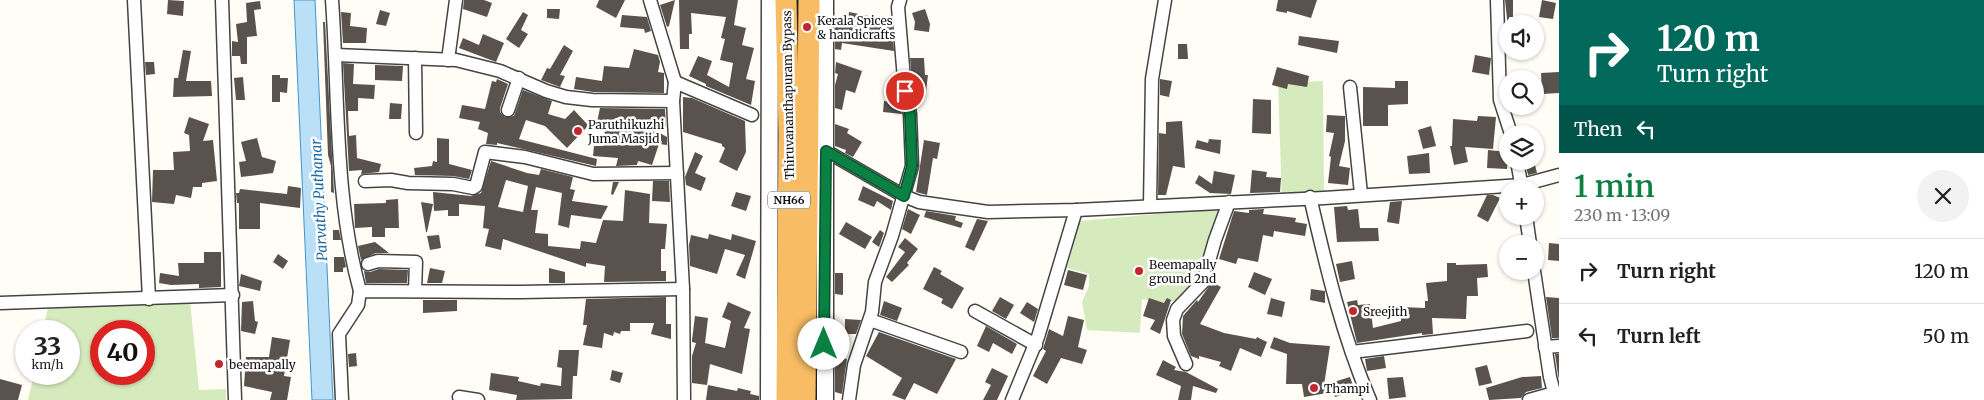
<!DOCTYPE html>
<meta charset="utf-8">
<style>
:root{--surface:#fff;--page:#f2f2f2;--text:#202124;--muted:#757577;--line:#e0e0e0;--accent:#0b8043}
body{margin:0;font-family:Merriweather,serif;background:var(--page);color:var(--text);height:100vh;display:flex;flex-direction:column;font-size:19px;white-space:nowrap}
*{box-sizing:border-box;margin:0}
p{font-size:16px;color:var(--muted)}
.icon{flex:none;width:28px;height:28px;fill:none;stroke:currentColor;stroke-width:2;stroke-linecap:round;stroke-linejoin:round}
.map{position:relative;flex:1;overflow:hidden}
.panel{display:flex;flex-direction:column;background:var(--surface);width:425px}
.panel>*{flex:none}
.top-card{background:#00695c;color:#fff;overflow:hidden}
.fabs{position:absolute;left:1499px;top:15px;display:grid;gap:10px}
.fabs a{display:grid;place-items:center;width:45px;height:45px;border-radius:50%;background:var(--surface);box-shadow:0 1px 4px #0004;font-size:25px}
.speed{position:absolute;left:15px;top:320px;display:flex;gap:10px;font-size:25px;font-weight:700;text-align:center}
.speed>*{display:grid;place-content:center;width:65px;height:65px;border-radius:50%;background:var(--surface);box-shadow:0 1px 4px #0004;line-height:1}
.speed small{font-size:12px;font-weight:400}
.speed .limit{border:8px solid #d22;background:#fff;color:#111}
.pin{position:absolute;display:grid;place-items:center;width:42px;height:42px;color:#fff;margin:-21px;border:2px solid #fff;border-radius:50%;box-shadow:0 1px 5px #0007}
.me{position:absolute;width:55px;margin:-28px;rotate:0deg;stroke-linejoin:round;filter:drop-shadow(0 0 4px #0008)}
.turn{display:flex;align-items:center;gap:18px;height:105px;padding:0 15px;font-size:22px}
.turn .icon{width:65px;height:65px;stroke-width:2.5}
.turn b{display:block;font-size:35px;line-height:42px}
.then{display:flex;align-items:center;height:48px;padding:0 15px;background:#0003;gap:10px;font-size:19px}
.round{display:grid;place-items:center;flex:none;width:52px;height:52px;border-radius:26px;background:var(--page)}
.summary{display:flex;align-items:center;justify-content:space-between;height:85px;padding:0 15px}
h1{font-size:30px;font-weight:600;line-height:38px;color:var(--accent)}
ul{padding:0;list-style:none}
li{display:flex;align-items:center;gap:15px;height:65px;padding:0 15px;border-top:1px solid var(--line)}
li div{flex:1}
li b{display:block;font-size:19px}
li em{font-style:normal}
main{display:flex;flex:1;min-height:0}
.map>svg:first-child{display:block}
</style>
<main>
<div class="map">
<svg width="1559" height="400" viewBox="0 0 1559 400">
<rect width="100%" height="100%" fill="#fffdf5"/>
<g fill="#d5ebbd" fill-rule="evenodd">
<path d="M1323,81L1324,198L1282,201L1278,83Z"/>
<path d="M1222,208C1215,232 1200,298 1169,302C1161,303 1150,300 1142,299L1140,333L1087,330L1082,302L1089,286V274L1067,268L1080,221Z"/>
<path d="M190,301L199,390L226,389V400H28L34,374H69V331H43L48,307ZM101,331H144V374H101Z"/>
</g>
<path fill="#b9e0f7" stroke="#3f96cf" d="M294,0H315L333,400H312Z"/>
<g fill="#5a524d" fill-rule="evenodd">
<path d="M168,0L184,1L183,16L167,14Z"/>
<path d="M464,0H484L492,3L487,17L463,9Z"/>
<path d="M599,0H625L616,18L596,7Z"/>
<path d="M675,0L669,26L667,27L660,5Z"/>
<path d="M679,0H738L734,25L746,28L742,45L754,48L746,79L755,81L751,105L706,86V84L689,76L698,56L712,61L707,75L729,87L733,63L720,60L725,39L721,38L726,17L691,13L692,34H689V49H680Z"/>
<path d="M1278,0H1317L1311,18L1287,11V13L1276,11Z"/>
<path d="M1505,0H1513V17H1509L1508,28Z"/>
<path d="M1542,0L1556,3L1553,19L1539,17Z"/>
<path d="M260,1L261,9L254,10L257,36L247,37V64H241L240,56H232V41L238,42L236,24L247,22L246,3Z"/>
<path d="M547,9H560L559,19L547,18Z"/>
<path d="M925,9L930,24L929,32L914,30L915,22L912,13Z"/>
<path d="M380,10L390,13L386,26L376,24Z"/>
<path d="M341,12L351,13L350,26L367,28L366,43H343Z"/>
<path d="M523,12L528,15L521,30L528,34L519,48L506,39Z"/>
<path d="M849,12L879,18L891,16L894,51L842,43L841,50L835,49V17L848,19Z"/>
<path d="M622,15L647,17L651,31L645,33L644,29L620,27Z"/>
<path d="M323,22H325L334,193L331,192V166L328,155Z"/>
<path d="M483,34L504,43L496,62L459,48L463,38L479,45Z"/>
<path d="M1299,36L1339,41L1337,53L1298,45Z"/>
<path d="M1178,44H1187L1188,59H1178Z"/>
<path d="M564,45L573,51L560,75L565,76L560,87L541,80L547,68L550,69Z"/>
<path d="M634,49L658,55L660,62L658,72L664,73V93L593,92L574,89L576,77L602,81L604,66L629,68Z"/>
<path d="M183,50L191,51L186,81H211L212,96L173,97L174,78H178Z"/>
<path d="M1475,55L1491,58L1489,75L1472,72Z"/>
<path d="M910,58H924L925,75H928L926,91L913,90Z"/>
<path d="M145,62H154L155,74L146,75Z"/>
<path d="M836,62L862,71L855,93L846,90L842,110L835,108V85L838,74L835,73Z"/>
<path d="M343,63L354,64L353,84L375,85L374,99L358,98V111H348L349,136L356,135L357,158L381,164L379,172L361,174L362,170L349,171Z"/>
<path d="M375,65L403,66L402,81L375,80Z"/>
<path d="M1277,67L1309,76L1307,87L1288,84L1287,89L1272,85Z"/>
<path d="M1559,72V93L1542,94L1541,73Z"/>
<path d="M272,75H280V78H288L287,93L280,92V102H272Z"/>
<path d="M243,77L245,100H236L234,78Z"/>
<path d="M497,79L508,84L500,108V112L505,117L514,116L523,90L552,101L548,114L565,119L574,110L587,124V127L567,148L545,126L526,120L519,139L597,159L596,166L497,143V145L486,144L488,133L478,129L480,122L459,118L462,105L485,109L492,81L496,82Z"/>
<path d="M1160,79L1172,81L1169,97L1160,95Z"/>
<path d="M1395,81H1408V104L1388,105V126H1363V87L1395,88Z"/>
<path d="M683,97L692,98L745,121L746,152L737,171L719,162L725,148L722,146V144L683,132Z"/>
<path d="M1253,99L1271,100V134L1252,133Z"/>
<path d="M884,101L899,103L902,114L883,112Z"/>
<path d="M390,103L402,104L401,119H389Z"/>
<path d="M600,108L665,109L666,128L651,123L649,127L667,137V145L659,144L652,165L638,161L637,165L616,166L618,158L593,156L594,146H603L605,129L596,127Z"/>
<path d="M1327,115L1345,116V141L1339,166L1350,168L1348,185L1328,183L1331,157L1329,156L1334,133L1326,132Z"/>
<path d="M1478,116L1496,117L1493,149L1465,147L1468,162L1454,165L1450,146H1452L1453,119L1477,121Z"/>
<path d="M189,117L209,124L203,141L213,140L217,181L202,183V187H193L191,198L176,195L174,204L152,202L153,170H174L173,152L190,151L189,135L184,133Z"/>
<path d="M1182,121L1185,168L1173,166L1166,195H1158L1159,133L1166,134V122Z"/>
<path d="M835,124L849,129L847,133L862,142L853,157L845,153L846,150L835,146Z"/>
<path d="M1431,126L1436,146L1423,149L1418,130Z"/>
<path d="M257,138L262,157L276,161L273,173L241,177L239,162L246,161L241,142Z"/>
<path d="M437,138L449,139V164L472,170L469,179L453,176L415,175L414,168L432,166L433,161L437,162Z"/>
<path d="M1209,139L1221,140L1220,154L1195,148L1197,140L1208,143Z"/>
<path d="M924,140L940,143L937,159L933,158L927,195L916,192Z"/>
<path d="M1488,150L1508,152L1507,169L1487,168Z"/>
<path d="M695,152L703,156L695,173L706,178L701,191L686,185L685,177Z"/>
<path d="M1429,153L1430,173L1409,174L1407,156Z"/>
<path d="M491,161L527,173L539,175L541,169L573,177L570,189L575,190L572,201L608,206L601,219L571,215L569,228L558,225L562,193L536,187L531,210H538L535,233L548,234V246L580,249L581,241L596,243L603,220L623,221L625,190L650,194L649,223L667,224L665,249H661V271H666V281L604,282L605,266L586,263V267L503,239L501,250L485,246L489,229L483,228L485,206L459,204V216H448V210L434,211L433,192L471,196L481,193ZM506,180L528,186L523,212L498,207Z"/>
<path d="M1525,161H1534L1537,173L1528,175Z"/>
<path d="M1252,170L1267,172L1266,177L1281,178L1280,192L1250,193Z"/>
<path d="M1214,171L1235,175L1231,194L1210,193L1195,183L1199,175L1212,184Z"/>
<path d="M653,181H669L670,202L652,201Z"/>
<path d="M613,182H619L613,195L611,194Z"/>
<path d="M288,186L301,188L300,208L260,203V229H239V203H237L236,193H239L240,189L287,194Z"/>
<path d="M863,186L893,201L891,210L877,201L874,207L858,200Z"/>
<path d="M736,192L751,196L746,211L731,206Z"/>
<path d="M1487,195H1493L1500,198L1488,222L1477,216Z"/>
<path d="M398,199L399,228H385V237H372V227L355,228L354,204L386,203V200Z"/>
<path d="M1402,201L1399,224L1387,222L1390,202Z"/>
<path d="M421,202L433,204L427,232H426Z"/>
<path d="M1347,206L1348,210L1358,209L1360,228H1378L1379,241L1337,242L1334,207Z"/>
<path d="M908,209L920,215L911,234L902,229Z"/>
<path d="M1264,209L1263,214L1296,218L1295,222L1307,224L1305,236L1274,231L1273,237L1263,235L1258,262L1238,258L1236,264L1219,259L1234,211L1249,213V210Z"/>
<path d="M926,211L956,216L955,220L963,223L961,228L924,217Z"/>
<path d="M977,219L988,221L974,251L965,247Z"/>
<path d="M846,222L872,237L865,249L839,234Z"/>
<path d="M333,230H339L341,240H333Z"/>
<path d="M880,230L884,233L879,247L872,242Z"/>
<path d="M709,234L731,240L732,234L756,241L745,279L736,275L745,255L725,249L717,274L690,266L689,245L691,235L708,239Z"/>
<path d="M439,235L441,248L430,250L427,236Z"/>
<path d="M905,238L918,249L907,263L909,265L892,282L886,277L905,252L898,247Z"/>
<path d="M375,242L389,253H376L361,260L358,246Z"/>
<path d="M1549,243L1559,244V261L1548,260Z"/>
<path d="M204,252H221V287L199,288V284L171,285L159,283L160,273L179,276L178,263H204Z"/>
<path d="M278,254L288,261L283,269L273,262Z"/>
<path d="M334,257H344L346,267L343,268V272H334Z"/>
<path d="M1352,261L1355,279L1340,282L1336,264Z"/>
<path d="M1447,263H1456V265L1487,264L1488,277L1477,278L1478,296H1467L1466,319L1432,318L1433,334L1422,335V333L1357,343L1347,302L1357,300L1358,305L1370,304L1373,328L1401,321V307L1425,308V301H1428L1426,283L1447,281Z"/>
<path d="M934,267L942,271L940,274L964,288L952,309L941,303L943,299L923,289Z"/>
<path d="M430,268L445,271L442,283H427Z"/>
<path d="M549,268L565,272V283H549Z"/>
<path d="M379,269L408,270L407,283H366L364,271L370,272Z"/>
<path d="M1068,270L1087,275L1083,290L1064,285Z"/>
<path d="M1254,272L1272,279L1265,295L1248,287Z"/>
<path d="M835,273H843V295L835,294Z"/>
<path d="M241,274L262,281L260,291L239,286Z"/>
<path d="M1212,282L1221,287L1200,324L1224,333L1256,339L1257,337L1267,342L1261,357L1240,348L1231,371L1219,366L1221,362L1199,356V359L1191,356L1182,334L1183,316L1197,300L1198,302Z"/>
<path d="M1311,289L1325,291V303L1310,300Z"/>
<path d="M666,297V324H671V339L651,334L654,323H630V331H621L620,334L614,332L613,336L604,333L602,348L583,345L587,325H583L586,299Z"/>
<path d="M1000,297L1014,305L1006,319L992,311Z"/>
<path d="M1546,297L1559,298V338H1552Z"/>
<path d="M1149,298L1164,303L1167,298L1171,300L1160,334L1150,329L1155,320L1143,316Z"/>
<path d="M1271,298L1285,302L1282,317L1267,314Z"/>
<path d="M423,300H457V311L423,313Z"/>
<path d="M253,301L255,321L258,322L255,334L241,331L242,302Z"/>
<path d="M884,301L902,308L897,321L880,315Z"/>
<path d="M728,302L751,312L744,328L750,329L742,374L710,364L707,385L692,383V356L696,343L692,342V340L695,316L708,318L705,343L725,348L731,321L722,317Z"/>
<path d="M1027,302L1038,309L1034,322L1020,313Z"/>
<path d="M1068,316L1084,320L1078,347L1087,350L1082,364L1061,358L1047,384L1033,376L1046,351L1043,349L1049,329L1063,336Z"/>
<path d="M845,319L861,320L856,334H845Z"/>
<path d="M986,326L1017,344L1012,354L993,343L989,352L977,346Z"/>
<path d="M879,332L956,359L937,394L914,383L905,400L892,395L902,378L866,356Z"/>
<path d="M272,337L290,340L284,376L291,377L287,400H270L272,392L244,386L246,357H269Z"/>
<path d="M1274,337L1290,343L1330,346L1324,385L1350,377L1355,391L1335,397L1333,392L1304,397L1302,384H1286L1287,354L1270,348Z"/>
<path d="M559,350H579L577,376H573L572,399L516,400L517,395L489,390L491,373L519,377L518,381L540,386L541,383L561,386L562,368L557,367Z"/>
<path d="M356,353L357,366L349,367L348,354Z"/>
<path d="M1555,354H1559V379L1558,375Z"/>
<path d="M835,356L847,359L842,394L835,392Z"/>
<path d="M1384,356L1386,368L1367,371L1365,359Z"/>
<path d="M1163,360L1176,367L1174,370L1186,372L1218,389L1216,393L1193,386L1191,400H1178L1181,386L1156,375Z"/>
<path d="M1487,365L1492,383L1479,386L1475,368Z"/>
<path d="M992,368L1008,376L997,400H983L991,385L985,382Z"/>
<path d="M612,370L623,373L620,383L610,380Z"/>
<path d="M1541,376L1542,388L1526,392L1521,398L1489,400L1486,388L1522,377Z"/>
<path d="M1403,377L1406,397L1389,399L1387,378Z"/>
<path d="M0,379L22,385L18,400H0Z"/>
<path d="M708,385L737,391L738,388L751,391L750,394L759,396V400H706Z"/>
</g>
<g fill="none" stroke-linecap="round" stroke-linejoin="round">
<defs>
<g id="minor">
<path d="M134,0L149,299"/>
<path d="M222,0L235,400"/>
<path d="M332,0C339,96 334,197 360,291"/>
<path d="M650,0L675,82L673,101L683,289L684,400"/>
<path d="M1497,0L1500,100L1511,134"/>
<path d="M336,55L456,60L500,71L546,91L566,97L592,100L673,101"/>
<path d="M415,58L416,133"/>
<path d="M448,60L456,0"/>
<path d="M675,82L752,115"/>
<path d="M1350,87L1361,194"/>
<path d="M508,110L519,78"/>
<path d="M826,151L904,196L919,202L988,212L1076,210L1324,198L1522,185L1559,175"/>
<path d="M1517,161L1522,189"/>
<path d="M365,181L391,180L408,183L453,184L473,188L476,186L485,152L525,157L593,174L677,173"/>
<path d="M1310,197C1326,266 1342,335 1370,400"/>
<path d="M1150,206L1152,79L1165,0"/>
<path d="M1526,216L1530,244"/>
<path d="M368,264L378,261L416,262L415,291"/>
<path d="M1534,271L1550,377L1556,400"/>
<path d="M0,303L233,295"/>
<path d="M975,311L1036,345"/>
<path d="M870,320L961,352"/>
<path d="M1545,347L1559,346"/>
<path d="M1352,352L1527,331"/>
<path d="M1186,364L1174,336L1173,320L1177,309L1203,282L1215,240L1229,202"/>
<path d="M459,397L478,400"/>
<path d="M342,400L339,334L358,305L360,291L521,292L683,289"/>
<path d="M849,400L854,365L872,312L875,282L892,236L912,166L910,114L905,91L898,7L900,0"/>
<path d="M1012,400L1038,337L1076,210"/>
<path d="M1529,400L1554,393"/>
</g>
<g id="tertiary">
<path d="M769,400L770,0"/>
<path d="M825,400V0"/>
</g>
<g id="trunk">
<path d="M786,0L789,133L787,400"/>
<path d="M805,400L809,0"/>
</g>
</defs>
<use href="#minor" stroke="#444" stroke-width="15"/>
<use href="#tertiary" stroke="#444" stroke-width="19"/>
<use href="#trunk" stroke="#222" stroke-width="24"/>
<use href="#minor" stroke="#fff" stroke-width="12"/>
<use href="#tertiary" stroke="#fff" stroke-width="16"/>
<use href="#trunk" stroke="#f7bc64" stroke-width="21"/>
</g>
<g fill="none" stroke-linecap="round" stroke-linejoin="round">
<defs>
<path id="route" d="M824,344L826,151L904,196L912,166L910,114L905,91"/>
</defs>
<use href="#route" stroke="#07532c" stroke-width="12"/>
<use href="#route" stroke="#0b8043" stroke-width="9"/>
</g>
<g fill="#c4262e" stroke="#fff" stroke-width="2">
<circle cx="807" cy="27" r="5"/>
<circle cx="578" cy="131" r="5"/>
<circle cx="1139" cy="271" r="5"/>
<circle cx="1353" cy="311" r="5"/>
<circle cx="219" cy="364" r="5"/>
<circle cx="1314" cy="388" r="5"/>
</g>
<g text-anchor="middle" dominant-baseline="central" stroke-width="5" stroke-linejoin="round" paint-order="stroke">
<rect fill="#fff" stroke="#585858" stroke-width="1" x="768" y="191.5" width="42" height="17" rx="4"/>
<g font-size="11" font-weight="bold" fill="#111">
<text x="789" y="200">NH66</text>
</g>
<g font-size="12" fill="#111" stroke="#fff" text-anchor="start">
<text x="817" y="20">Kerala Spices<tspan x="817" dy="14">&amp; handicrafts</tspan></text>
<text x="588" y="124">Paruthikuzhi<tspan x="588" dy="14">Juma Masjid</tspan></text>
<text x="1149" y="264">Beemapally<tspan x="1149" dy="14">ground 2nd</tspan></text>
<text x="1363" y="311">Sreejith</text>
<text x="229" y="364">beemapally</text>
<text x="1324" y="388">Thampi</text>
</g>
<g font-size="12" fill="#111" stroke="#fff">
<text transform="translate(788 95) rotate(-91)">Thiruvananthapuram Bypass</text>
</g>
<g font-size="14" font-style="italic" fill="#1768a6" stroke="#fff">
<text transform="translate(319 200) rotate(-93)">Parvathy Puthanar</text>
</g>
</g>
</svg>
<div class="fabs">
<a><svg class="icon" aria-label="sound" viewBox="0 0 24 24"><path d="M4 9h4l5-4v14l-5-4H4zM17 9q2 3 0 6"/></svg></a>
<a><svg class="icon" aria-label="search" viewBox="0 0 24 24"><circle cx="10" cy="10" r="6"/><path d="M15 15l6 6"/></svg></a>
<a><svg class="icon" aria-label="layers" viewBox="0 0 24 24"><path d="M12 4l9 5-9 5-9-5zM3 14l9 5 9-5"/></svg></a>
<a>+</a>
<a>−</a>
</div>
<div class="speed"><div>33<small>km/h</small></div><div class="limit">40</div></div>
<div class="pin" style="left:905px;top:91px;background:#d93025"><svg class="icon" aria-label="arrive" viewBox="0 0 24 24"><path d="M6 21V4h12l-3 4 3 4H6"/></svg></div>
<svg class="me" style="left:824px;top:344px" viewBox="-20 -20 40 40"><circle r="19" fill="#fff"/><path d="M0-13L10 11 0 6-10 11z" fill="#0b8043"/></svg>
</div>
<section class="panel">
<div class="top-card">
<div class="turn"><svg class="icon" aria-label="right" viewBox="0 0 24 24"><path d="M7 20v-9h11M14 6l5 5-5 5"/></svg><div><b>120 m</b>Turn right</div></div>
<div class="then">Then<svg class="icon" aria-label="left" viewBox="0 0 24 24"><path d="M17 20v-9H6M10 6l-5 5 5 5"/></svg></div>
</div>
<div class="summary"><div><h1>1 min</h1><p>230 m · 13:09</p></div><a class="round"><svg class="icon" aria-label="close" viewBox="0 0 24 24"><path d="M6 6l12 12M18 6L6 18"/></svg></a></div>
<ul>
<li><svg class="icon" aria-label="right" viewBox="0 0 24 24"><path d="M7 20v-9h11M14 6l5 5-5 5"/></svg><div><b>Turn right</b></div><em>120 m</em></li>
<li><svg class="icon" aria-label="left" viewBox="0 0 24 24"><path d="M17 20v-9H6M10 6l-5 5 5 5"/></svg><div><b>Turn left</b></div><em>50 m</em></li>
</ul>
</section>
</main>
